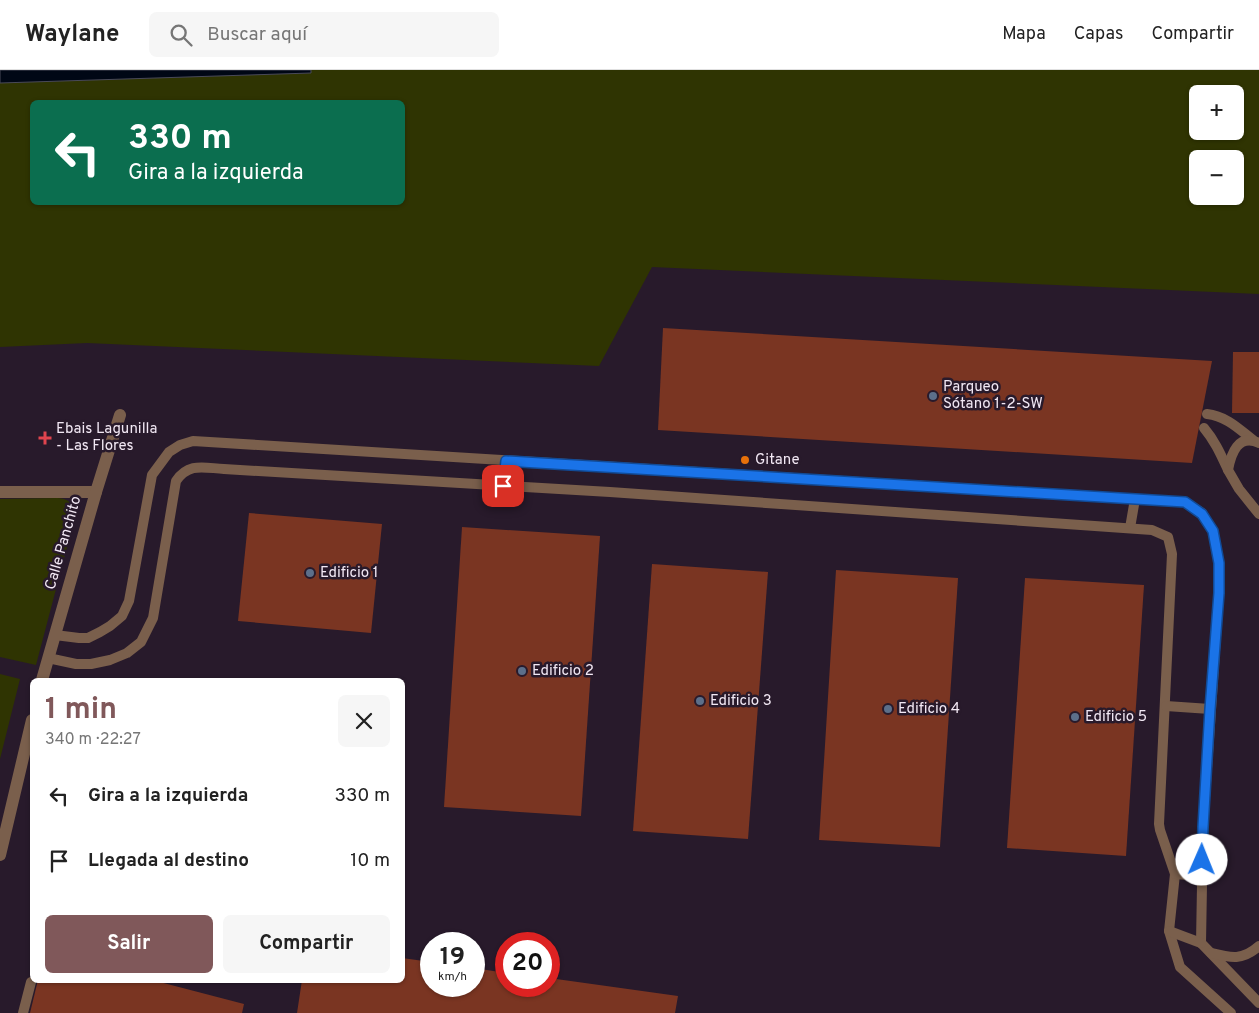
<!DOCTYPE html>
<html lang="es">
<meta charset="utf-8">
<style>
:root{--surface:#fff;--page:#f6f6f6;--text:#222;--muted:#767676;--line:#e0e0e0;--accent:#80585a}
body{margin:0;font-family:Overpass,sans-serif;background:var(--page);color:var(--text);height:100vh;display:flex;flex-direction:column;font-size:19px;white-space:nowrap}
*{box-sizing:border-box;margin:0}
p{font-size:16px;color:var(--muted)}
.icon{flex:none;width:28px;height:28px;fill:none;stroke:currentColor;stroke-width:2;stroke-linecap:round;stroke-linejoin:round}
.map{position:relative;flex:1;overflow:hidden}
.sheet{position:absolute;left:30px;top:608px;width:375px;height:305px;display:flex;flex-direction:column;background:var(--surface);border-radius:8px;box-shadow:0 1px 4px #0004}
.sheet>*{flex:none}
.guide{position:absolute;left:30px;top:30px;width:375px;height:105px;border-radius:8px;box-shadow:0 1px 4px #0004;background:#0b6e4f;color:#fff;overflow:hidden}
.fabs{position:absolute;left:1189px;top:15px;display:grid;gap:10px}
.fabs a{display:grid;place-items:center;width:55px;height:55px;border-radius:8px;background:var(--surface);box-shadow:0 1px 4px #0004;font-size:25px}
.speed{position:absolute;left:420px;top:862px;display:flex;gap:10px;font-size:25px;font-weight:700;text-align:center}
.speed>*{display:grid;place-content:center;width:65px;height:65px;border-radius:50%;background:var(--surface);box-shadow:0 1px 4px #0004;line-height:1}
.speed small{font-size:12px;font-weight:400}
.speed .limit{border:8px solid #d22;background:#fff;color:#111}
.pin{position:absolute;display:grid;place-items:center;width:42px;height:42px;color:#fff;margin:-21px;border-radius:10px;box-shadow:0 2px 8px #0006}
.me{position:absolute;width:55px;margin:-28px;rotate:1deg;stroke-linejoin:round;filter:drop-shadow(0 0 4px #0008)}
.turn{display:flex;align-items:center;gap:18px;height:105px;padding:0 15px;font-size:22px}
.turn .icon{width:65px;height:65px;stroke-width:2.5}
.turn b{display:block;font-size:35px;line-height:42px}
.round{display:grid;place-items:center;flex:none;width:52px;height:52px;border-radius:8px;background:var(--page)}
.head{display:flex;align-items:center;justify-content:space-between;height:85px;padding:0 15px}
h1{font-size:30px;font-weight:700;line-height:38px;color:var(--accent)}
.button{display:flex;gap:10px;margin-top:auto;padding:10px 15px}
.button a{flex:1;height:58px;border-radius:8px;background:var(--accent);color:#fff;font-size:20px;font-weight:700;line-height:58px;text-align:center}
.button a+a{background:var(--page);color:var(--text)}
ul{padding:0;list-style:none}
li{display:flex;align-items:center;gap:15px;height:65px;padding:0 15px}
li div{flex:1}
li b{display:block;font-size:19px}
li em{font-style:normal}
header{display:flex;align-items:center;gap:30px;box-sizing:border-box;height:70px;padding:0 25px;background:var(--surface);border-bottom:1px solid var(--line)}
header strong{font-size:24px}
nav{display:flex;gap:28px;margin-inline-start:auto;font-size:18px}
.search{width:350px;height:45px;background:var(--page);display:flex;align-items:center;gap:12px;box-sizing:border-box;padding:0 18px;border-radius:8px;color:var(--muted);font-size:19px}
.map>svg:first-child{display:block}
</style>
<header>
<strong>Waylane</strong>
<div class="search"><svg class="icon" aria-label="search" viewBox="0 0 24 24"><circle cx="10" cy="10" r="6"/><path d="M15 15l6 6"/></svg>Buscar aquí</div>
<nav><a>Mapa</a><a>Capas</a><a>Compartir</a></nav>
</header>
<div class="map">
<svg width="1259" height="943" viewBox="0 0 1259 943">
<rect width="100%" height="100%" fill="#281a2b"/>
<g fill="#2f3402" fill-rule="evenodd">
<path d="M311,0H1259V224L652,197L599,296L87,273L0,277V13L311,3ZM1198,24H1235V61H1198ZM32,32H402V132H32ZM1198,89H1235V126H1198Z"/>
<path d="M58,428C70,429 71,433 76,443L36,595L0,587V429Z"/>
<path d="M0,604L20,609L0,689Z"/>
</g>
<path fill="#000715" stroke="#494a58" d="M0,0H311V3L0,13Z"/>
<g fill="#7a3522">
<path d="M663,258L1212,291L1192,393L658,360Z"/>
<path d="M1233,282H1259V343H1232Z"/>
<path d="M249,443L382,454L371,563L238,551Z"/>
<path d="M462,457L600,466L581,746L444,737Z"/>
<path d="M652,494L768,502L748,769L633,761Z"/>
<path d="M836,500L958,508L940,777L819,770Z"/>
<path d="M1025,508L1144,515L1126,786L1007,778Z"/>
<path d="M402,888L431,892V916H474V898L506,903V916H549V908L678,926L675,943H297L302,910H402Z"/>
<path d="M38,910H152L244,934L242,943H30Z"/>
</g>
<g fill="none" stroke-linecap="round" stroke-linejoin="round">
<g stroke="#7a5f4c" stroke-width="10">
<path d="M1207,344C1226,346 1239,359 1253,370"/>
<path d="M1204,358C1215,371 1221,385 1228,400"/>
<path d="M1259,373C1238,363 1231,384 1228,400L1239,419L1259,444"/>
<path d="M503,416L506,391"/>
<path d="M1130,458L1135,429"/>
<path d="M55,565L79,568H88L100,562L110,556L122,546L129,531L152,405L169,382L180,375L193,371L1185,432L1202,443L1213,461L1219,493V523L1203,757L1201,873L1259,933"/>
<path d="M48,588L76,594H91L110,590L127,583L141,572L153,548L176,411C189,392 204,398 224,399L610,422L1152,460L1168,467L1172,484L1159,754L1160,760L1175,804L1169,861L1180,897L1231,943"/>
<path d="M1166,636L1210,639"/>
<path d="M1175,804L1201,806"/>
<path d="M1169,861L1201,873"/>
<path d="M1211,883C1231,888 1242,891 1259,876"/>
<path d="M23,943L31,912"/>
</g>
<g stroke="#7a5f4c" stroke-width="12">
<path d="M0,422H96"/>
<path d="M42,610L96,422L120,345"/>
<path d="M0,785L32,650"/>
</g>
</g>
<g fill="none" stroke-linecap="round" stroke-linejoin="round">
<defs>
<path id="route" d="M503,416L506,391L1185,432L1202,444L1213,461L1219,493V523L1210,639L1203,757L1202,790"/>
</defs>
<use href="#route" stroke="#114b97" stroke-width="12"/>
<use href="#route" stroke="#1a73e8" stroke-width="9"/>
</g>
<g fill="#5c6f8a" stroke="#281a2b" stroke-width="2">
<circle cx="933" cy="326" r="5"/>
<circle cx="310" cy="503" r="5"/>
<circle cx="522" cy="601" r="5"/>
<circle cx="700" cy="631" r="5"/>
<circle cx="888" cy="639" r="5"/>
<circle cx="1075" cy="647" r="5"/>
</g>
<path fill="#e0444e" stroke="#281a2b" stroke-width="2" d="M42.5 360.5h5v5h5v5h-5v5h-5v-5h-5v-5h5z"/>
<circle fill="#e8710a" stroke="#281a2b" stroke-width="2" cx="745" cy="390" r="5"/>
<g text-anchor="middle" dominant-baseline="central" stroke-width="5" stroke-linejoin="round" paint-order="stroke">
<g font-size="15" fill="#f2e8f4" stroke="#281a2b" text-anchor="start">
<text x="943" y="317">Parqueo<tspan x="943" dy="17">Sótano 1-2-SW</tspan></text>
<text x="56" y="359">Ebais Lagunilla<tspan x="56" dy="17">- Las Flores</tspan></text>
<text x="755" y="390">Gitane</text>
<text x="320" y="503">Edificio 1</text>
<text x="532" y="601">Edificio 2</text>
<text x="710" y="631">Edificio 3</text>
<text x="898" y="639">Edificio 4</text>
<text x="1085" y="647">Edificio 5</text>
</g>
<g font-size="15" fill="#f2e8f4" stroke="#281a2b">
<text transform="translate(64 473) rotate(-74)">Calle Panchito</text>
</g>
</g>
</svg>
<div class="fabs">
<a>+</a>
<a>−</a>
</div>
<div class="speed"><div>19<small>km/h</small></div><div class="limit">20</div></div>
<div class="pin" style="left:503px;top:416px;background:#d93025"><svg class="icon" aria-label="arrive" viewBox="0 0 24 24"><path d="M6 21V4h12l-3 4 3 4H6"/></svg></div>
<svg class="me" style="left:1202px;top:790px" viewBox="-20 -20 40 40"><circle r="19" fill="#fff"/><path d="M0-13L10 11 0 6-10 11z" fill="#1a73e8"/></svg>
<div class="guide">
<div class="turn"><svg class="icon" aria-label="left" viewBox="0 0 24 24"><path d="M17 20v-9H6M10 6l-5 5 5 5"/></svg><div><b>330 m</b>Gira a la izquierda</div></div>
</div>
<section class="sheet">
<div class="head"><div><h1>1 min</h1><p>340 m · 22:27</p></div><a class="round"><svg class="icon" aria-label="close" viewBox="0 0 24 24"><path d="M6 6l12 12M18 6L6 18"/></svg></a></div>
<ul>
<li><svg class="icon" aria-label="left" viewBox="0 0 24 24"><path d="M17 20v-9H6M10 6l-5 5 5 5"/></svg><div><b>Gira a la izquierda</b></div><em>330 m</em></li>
<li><svg class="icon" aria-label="arrive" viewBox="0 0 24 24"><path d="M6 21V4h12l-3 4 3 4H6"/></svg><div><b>Llegada al destino</b></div><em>10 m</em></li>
</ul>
<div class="button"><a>Salir</a><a>Compartir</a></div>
</section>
</div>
